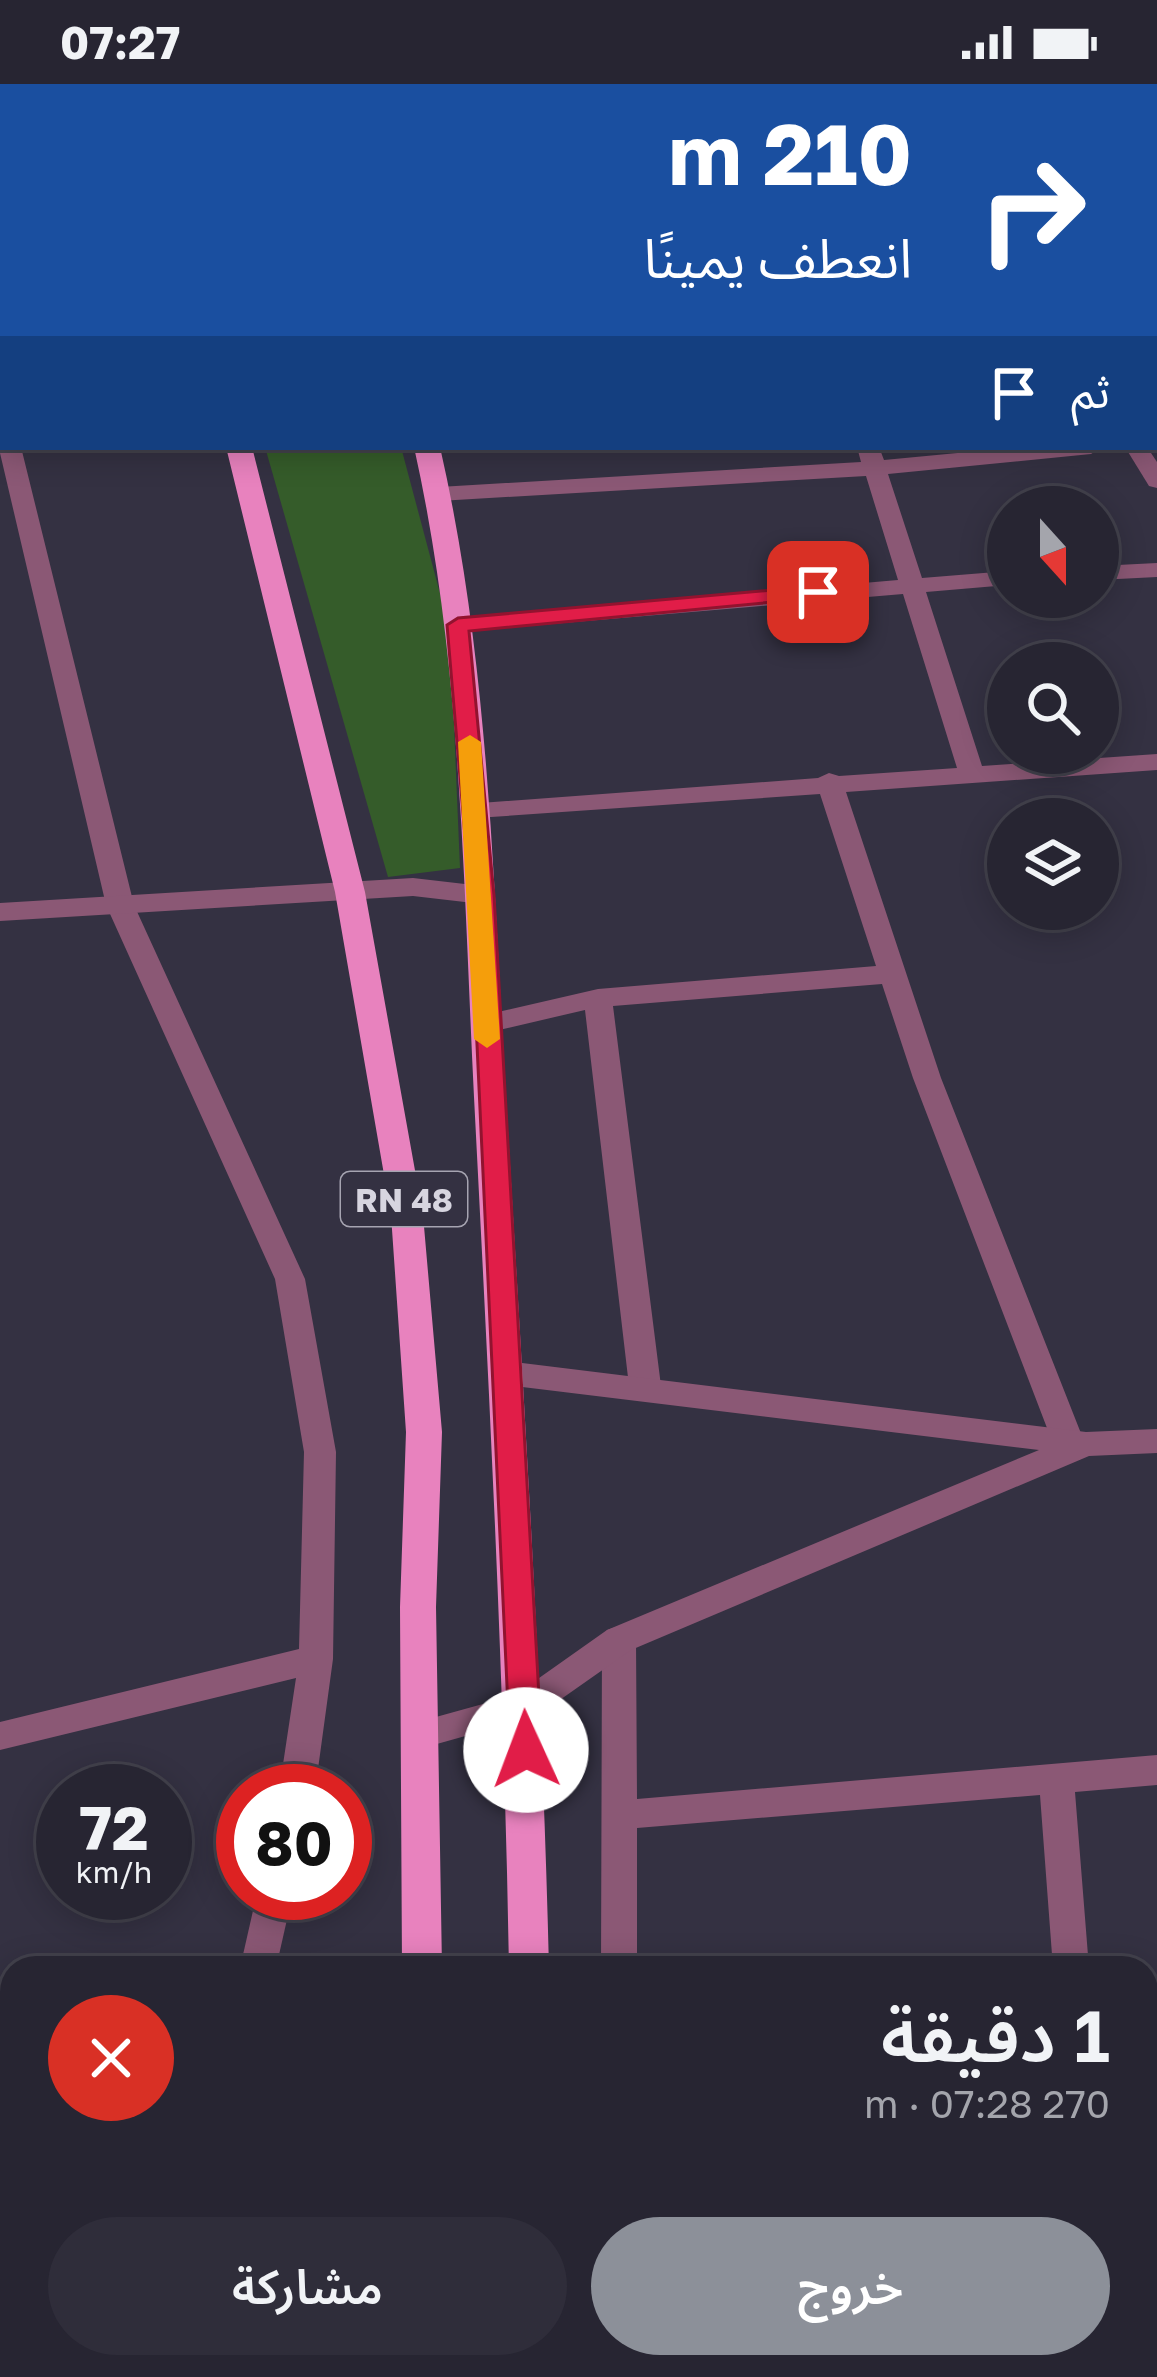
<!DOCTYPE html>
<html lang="ar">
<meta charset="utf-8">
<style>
:root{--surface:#272532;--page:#2f2d3a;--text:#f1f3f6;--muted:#a4a5ac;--line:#43424d;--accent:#8c9099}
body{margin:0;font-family:"Golos Text","Noto Sans Arabic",sans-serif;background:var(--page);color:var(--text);direction:rtl;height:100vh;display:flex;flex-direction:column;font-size:45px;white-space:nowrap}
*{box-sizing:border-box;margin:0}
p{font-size:39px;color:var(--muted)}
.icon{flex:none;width:66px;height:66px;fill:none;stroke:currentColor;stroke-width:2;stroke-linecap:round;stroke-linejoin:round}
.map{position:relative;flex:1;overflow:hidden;direction:ltr}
.sheet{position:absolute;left:0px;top:1872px;width:1158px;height:423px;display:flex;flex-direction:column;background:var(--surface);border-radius:36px 36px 0 0;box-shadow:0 6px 30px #0003,0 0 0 3px var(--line);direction:rtl}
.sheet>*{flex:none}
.top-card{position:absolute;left:0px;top:0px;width:1158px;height:366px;box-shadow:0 6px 30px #0003,0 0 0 3px var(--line);direction:rtl;background:#1a4fa0;color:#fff;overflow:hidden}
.needle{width:78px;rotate:159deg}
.controls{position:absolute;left:987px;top:402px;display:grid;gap:24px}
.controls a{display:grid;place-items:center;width:132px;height:132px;border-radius:50%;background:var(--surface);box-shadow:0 6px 30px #0003,0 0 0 3px var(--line);font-size:60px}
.speed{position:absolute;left:36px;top:1680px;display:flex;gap:24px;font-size:60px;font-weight:700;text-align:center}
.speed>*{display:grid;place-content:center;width:156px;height:156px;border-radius:50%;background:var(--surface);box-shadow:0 6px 30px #0003,0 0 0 3px var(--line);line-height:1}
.speed small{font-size:30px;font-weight:400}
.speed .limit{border:18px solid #d22;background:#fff;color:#111}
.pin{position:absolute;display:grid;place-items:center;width:102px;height:102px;color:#fff;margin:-51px;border-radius:24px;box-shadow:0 6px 18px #0006}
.me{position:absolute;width:132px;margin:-66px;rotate:358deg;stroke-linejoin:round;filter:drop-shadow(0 0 9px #0008)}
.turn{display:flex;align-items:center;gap:42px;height:252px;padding:0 48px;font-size:54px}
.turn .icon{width:156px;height:156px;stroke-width:2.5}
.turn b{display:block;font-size:84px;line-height:102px}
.then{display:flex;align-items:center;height:114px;padding:0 48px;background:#0003;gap:24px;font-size:45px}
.round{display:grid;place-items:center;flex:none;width:126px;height:126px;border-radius:63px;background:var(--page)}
.summary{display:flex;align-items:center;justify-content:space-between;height:204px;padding:0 48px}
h1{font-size:72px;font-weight:600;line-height:90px}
.button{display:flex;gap:24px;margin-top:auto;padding:24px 48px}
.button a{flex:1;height:138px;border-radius:72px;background:var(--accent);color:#fff;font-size:48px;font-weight:600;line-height:138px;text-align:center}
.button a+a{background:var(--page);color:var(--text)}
.status{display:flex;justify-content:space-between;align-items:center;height:84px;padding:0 60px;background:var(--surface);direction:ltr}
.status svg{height:33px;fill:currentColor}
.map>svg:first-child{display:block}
</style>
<div class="status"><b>07:27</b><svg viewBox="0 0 49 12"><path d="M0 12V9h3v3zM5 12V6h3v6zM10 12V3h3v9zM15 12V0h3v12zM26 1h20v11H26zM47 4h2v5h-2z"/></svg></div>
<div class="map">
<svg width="1157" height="2293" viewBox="0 0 1157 2293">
<rect width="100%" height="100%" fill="#343142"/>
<path fill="#355c2a" d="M265,363H401L450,547L460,784L388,793Z"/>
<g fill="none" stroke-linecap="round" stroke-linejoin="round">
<g fill="#8b5875" fill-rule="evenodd">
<path d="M78,0H125L76,3Z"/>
<path d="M587,0H607L608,3H588Z"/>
<path d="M833,0H854L856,3H835Z"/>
<path d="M1101,0H1122L1124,3H1103Z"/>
<rect x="0" y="6" width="3" height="12"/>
<path d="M1157,13V25L1155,26V14Z"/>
<path d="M1155,39L1157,40V53L1155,52Z"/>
<rect x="1155" y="187" width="2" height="12"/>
<path d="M0,315L3,316V342L0,341Z"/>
<path d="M3,358V363H21L134,821L305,1195L336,1368L333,1575L315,1707H279L296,1594L0,1666V1638L299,1565L304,1368L275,1195L106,821L0,369Z"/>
<path d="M857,363H879L884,376L1021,363H1102L1091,370L888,390L922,494L1008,487V501L926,508L982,682L1157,670V686L846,708L941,994L1084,1357L1079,1366H1057L1052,1357L913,994L882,900L613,922L661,1302L656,1310H634L629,1302L585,926L486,949L472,940L476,933L598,905L876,882L820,710L476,734L467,732L463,726L467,720L818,694L829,689L839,692L957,684L903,510L458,548L446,541L458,534L898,496L866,392L439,417L427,410L439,403L861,378Z"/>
<path d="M1125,363H1147L1157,378V404L1149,402Z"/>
<path d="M1157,479V493L1098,496V482Z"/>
<path d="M619,1542L631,1546L636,1556L637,1715L1157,1671V1701L1075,1708L1089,1884H1053L1040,1711L637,1744V1884H601L602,1556L607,1546Z"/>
<path d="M257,1809H293L276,1884H240Z"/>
<path d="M12,2074V2110L0,2112V2076Z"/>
<path d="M12,2228V2271L0,2275V2233Z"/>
<path d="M234,2283H274L276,2293H236Z"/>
<rect x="598" y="2283" width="40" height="10"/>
<rect x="1084" y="2283" width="40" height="10"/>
</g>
<g fill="#8b5875" fill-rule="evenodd">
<path d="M413,794L482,802L495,811L482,820L413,812L0,837V819Z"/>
<path d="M505,1277L1086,1348L1157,1345V1369L1089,1372L631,1566L537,1632L419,1665L407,1661L402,1651L407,1641L515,1611L607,1546L1039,1366L505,1301L494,1297L489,1289L494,1281Z"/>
</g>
<g fill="#e882be" fill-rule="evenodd">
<path d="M139,0H161L162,3H140Z"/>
<path d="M318,0H340L341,3H319Z"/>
<path d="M226,363H252L365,808L423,1131L442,1348L436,1523L442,1884H402L400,1523L406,1348L391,1131L335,808Z"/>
<path d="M414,363H440C489,578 493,794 506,1013C523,1303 542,1593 549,1884H509C504,1593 489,1303 474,1013C463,794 462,578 414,363Z"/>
<rect x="396" y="2283" width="44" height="10"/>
<rect x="509" y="2283" width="44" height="10"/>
</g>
</g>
<path fill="#e11d48" stroke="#92132f" stroke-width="3" d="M818,502L829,508L826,513L469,547L494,811L542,1666L526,1679L510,1666L470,811L447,541L458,534Z"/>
<path fill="#f59e0b" d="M470,651L481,658L500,955L487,964L474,955L458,658Z"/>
<g text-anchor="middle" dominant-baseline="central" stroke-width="12" stroke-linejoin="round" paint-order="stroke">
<rect fill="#343142" stroke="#a6a4b1" stroke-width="3" x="341" y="1088" width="126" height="54" rx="9"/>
<g font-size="33" font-weight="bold" fill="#d7d5e0">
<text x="404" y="1115">RN 48</text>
</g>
</g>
</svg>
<div class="controls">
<a><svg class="needle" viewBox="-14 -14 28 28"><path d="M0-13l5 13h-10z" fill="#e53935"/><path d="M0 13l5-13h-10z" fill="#a4a5ac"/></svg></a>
<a><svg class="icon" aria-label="search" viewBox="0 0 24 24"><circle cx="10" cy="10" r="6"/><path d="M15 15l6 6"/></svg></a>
<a><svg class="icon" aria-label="layers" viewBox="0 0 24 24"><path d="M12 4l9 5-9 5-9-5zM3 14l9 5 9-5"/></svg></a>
</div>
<div class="speed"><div>72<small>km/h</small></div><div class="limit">80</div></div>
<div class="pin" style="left:818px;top:508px;background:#d93025"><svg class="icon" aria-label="arrive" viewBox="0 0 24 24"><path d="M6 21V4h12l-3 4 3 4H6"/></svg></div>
<svg class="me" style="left:526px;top:1666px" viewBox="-20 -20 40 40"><circle r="19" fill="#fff"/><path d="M0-13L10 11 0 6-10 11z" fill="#e11d48"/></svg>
<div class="top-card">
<div class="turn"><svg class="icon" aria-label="right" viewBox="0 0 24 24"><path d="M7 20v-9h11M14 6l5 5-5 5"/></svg><div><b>210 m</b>انعطف يمينًا</div></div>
<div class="then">ثم<svg class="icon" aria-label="arrive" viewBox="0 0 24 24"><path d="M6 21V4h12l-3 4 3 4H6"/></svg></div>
</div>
<section class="sheet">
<div class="summary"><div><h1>1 دقيقة</h1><p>270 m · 07:28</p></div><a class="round" style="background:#d93025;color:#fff"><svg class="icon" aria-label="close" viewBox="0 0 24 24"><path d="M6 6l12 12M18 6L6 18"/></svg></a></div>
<div class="button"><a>خروج</a><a>مشاركة</a></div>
</section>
</div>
